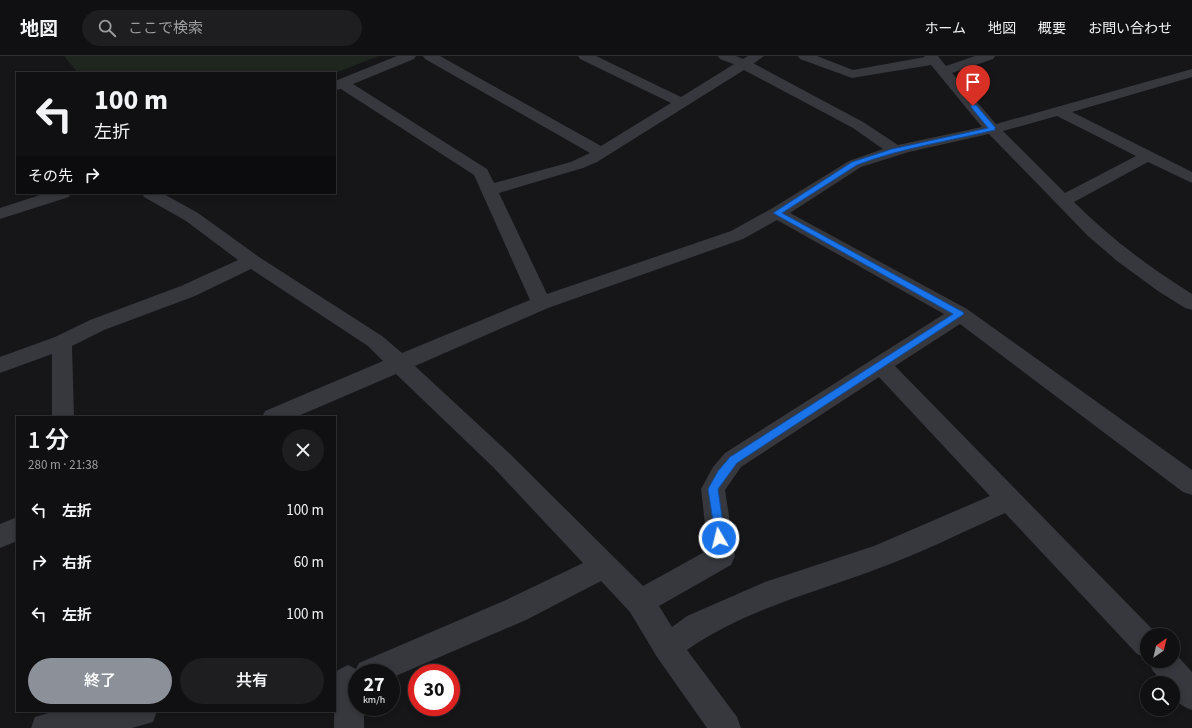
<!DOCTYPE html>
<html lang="ja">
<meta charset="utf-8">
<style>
:root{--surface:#101012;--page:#1e1e20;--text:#f1f3f6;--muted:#9c9d9f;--line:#303032;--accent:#8c9099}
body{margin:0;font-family:"Source Sans 3","Noto Sans JP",sans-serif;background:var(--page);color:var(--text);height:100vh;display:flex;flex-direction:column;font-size:15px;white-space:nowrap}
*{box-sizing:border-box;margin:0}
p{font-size:13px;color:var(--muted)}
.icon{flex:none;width:22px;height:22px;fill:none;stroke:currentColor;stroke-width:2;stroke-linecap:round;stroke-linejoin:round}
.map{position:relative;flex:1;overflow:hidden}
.sheet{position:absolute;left:16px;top:360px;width:320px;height:296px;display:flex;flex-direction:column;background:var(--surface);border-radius:0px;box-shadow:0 2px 6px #0003,0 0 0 1px var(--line)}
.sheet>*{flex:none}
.hud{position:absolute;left:16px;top:16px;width:320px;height:122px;border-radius:0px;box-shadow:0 2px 6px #0003,0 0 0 1px var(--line);background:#101012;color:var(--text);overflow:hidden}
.needle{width:26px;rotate:34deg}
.tools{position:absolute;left:1140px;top:572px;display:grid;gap:8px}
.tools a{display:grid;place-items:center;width:40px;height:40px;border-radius:50%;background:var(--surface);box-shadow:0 2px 6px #0003,0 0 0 1px var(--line);font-size:20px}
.speed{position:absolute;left:348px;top:608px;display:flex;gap:8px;font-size:20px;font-weight:700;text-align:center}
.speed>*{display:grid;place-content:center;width:52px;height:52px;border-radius:50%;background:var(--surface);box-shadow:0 2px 6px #0003,0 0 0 1px var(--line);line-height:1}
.speed small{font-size:10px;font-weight:400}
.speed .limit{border:6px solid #d22;background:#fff;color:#111}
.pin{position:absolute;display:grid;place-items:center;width:34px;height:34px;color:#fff;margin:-41px -17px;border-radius:50% 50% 50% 0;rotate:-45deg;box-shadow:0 0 4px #0007}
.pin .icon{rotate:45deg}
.me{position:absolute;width:44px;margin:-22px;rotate:352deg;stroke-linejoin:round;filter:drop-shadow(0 0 3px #0008)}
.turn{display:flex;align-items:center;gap:14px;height:84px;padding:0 12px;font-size:18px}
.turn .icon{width:52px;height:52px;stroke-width:2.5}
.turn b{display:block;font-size:28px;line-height:34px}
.then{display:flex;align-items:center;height:38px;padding:0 12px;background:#0003;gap:8px;font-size:15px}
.round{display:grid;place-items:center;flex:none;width:42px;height:42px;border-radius:21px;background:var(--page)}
.head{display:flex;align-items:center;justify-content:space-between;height:68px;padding:0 12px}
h1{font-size:24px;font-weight:600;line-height:30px}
.cta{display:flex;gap:8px;margin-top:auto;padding:8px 12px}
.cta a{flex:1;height:46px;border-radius:24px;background:var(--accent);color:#fff;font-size:16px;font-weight:600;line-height:46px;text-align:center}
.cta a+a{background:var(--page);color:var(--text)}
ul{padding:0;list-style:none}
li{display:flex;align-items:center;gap:12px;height:52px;padding:0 12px}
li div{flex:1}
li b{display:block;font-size:15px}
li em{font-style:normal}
header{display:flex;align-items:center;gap:24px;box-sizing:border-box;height:56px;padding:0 20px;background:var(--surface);border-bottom:1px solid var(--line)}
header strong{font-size:19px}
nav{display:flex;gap:22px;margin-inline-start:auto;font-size:14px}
.search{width:280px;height:36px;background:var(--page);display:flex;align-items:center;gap:10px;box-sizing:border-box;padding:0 14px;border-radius:22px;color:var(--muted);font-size:15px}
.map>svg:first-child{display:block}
</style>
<header>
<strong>地図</strong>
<div class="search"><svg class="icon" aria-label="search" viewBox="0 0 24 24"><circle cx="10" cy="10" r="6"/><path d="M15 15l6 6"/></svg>ここで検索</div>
<nav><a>ホーム</a><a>地図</a><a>概要</a><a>お問い合わせ</a></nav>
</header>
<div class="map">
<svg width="1192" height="672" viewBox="0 0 1192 672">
<rect width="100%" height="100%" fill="#161618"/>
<path fill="#1e261f" d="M64,0H379L335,17H78Z"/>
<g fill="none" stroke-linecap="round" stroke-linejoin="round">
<g fill="#37383d" fill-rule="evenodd">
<path d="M397,0H416L414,3L353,28L487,113L494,127L571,106L590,97L425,3L423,0H440L601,90L671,47L580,3L578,0H596L681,41L739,5H749L863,66L898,89L982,71L931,9L852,22L800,3L798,0H817L853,14L925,1L924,0H938L946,10L975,0H995L993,3L952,17L996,68L1192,13V21L1072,56L1192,116V127L1148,106L1074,146C1110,182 1149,211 1192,238V254L1185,252L1158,235L1117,205L1088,180L989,78L909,96L861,111L790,157L967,253L1192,414V439L1183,436L960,268L895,310L1157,578L1147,579V602L1137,598L1005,457C963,476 921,497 877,513C813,537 744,554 687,594L737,661L741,672H707L657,601L630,556L601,525L526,564L391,622V617H357V651H364V672H334L335,620L338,614L348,609L356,613L359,607L506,544L583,507L493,411L396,318L296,361H262L265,355L383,305L368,290L251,213L195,240L104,274L72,290L74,361H52V298L0,317V301L55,281L90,264L181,230L238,204L186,165L144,141L142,137H162L198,157L259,201L382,280L402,297L530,244L474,119L341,33L335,34V25ZM744,14L853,72L883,93L849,105L771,153L731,175L547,238L499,137L583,112L597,106ZM1057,60L1136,100L1065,137L1003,75ZM777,164L944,258L725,397L713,411L701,433L708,494L643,530L509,397L415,310L548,252L743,183ZM879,321L990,440L874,490L765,526L687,560L672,571L659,550L731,509L735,500L725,434L741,411Z"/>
<path d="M46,137H71L69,141L0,163V152Z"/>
<path d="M17,461V485L0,492V468Z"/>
<path d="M1173,595L1192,616V654C1177,648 1173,643 1173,627H1163L1153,615L1148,605H1173Z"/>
<path d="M55,655H157L153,666L132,672H31L35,661Z"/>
</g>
<path fill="#37383d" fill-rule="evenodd" d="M718,0H736L743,3L748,0H764L749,11L744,12L720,3Z"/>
</g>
<path fill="#1a73e8" stroke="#114b97" d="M971,49H976L995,71V74C949,85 901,92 857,109L782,157L963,256L964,258L737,407L718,433L725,482L723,485L719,487L716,485L708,433L718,415L730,401L953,258L773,157L852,106L892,93L988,72L971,51Z"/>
</svg>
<div class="tools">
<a><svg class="needle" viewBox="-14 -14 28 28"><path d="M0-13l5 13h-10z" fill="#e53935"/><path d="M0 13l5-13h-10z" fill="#9c9d9f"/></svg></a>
<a><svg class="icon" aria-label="search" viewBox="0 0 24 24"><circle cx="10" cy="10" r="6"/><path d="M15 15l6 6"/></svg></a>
</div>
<div class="speed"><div>27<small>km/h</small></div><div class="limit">30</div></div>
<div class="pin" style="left:973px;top:50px;background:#d93025"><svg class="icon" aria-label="arrive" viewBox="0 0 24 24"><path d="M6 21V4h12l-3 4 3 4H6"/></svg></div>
<svg class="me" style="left:719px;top:482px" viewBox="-20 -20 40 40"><circle r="17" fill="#1a73e8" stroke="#fff" stroke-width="3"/><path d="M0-11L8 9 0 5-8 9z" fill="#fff"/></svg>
<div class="hud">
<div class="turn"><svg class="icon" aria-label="left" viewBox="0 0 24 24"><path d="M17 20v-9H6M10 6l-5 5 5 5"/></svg><div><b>100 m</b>左折</div></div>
<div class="then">その先<svg class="icon" aria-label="right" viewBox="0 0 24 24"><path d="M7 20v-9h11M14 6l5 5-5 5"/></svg></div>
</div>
<section class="sheet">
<div class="head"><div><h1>1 分</h1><p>280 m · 21:38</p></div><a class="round"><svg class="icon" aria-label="close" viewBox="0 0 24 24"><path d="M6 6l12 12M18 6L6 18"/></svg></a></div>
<ul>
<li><svg class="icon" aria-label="left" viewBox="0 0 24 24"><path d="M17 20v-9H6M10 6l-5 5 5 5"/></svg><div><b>左折</b></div><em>100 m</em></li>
<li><svg class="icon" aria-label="right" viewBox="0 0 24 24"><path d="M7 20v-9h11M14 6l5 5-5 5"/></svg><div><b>右折</b></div><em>60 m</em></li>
<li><svg class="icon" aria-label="left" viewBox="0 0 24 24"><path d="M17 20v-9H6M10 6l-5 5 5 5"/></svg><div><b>左折</b></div><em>100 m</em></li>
</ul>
<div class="cta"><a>終了</a><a>共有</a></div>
</section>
</div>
